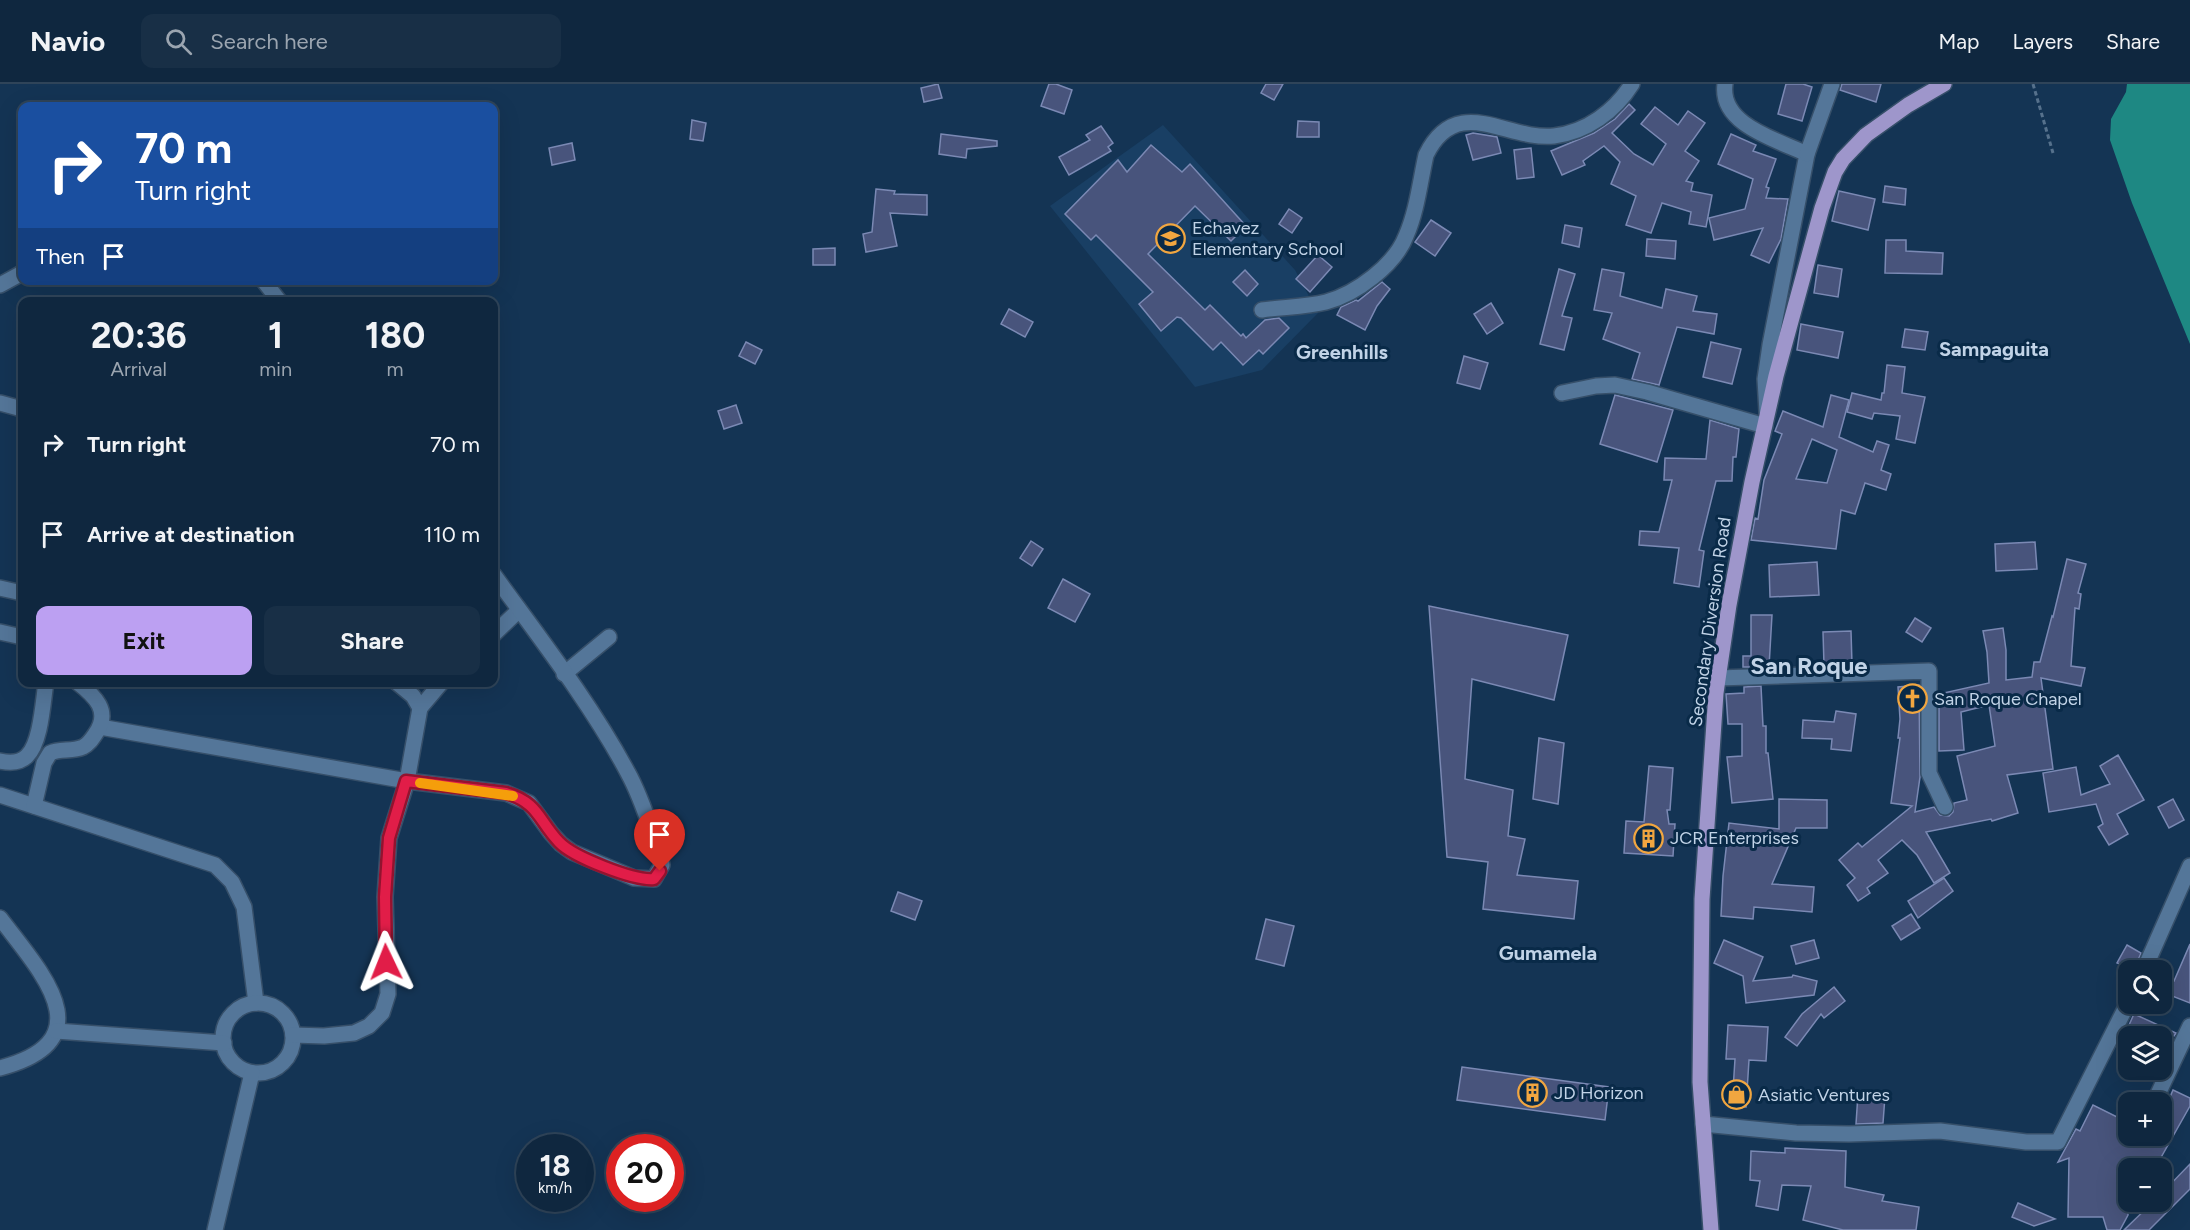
<!DOCTYPE html>
<meta charset="utf-8">
<style>
:root{--surface:#0f273f;--page:#182f46;--text:#f1f3f6;--muted:#9ba5b0;--line:#2f4459;--accent:#bca0f2}
body{margin:0;font-family:Figtree,sans-serif;background:var(--page);color:var(--text);height:100vh;display:flex;flex-direction:column;font-size:22px;white-space:nowrap}
*{box-sizing:border-box;margin:0}
p{font-size:20px;color:var(--muted)}
.icon{flex:none;width:33px;height:33px;fill:none;stroke:currentColor;stroke-width:2;stroke-linecap:round;stroke-linejoin:round}
.map{position:relative;flex:1;overflow:hidden}
.details{position:absolute;left:18px;top:213px;width:480px;height:390px;display:flex;flex-direction:column;background:var(--surface);border-radius:12px;box-shadow:0 6px 24px #0002,0 0 0 2px var(--line)}
.details>*{flex:none}
.hud{position:absolute;left:18px;top:18px;width:480px;height:183px;border-radius:12px;box-shadow:0 6px 24px #0002,0 0 0 2px var(--line);background:#1a4fa0;color:#fff;overflow:hidden}
.controls{position:absolute;left:2118px;top:876px;display:grid;gap:12px}
.controls a{display:grid;place-items:center;width:54px;height:54px;border-radius:12px;background:var(--surface);box-shadow:0 6px 24px #0002,0 0 0 2px var(--line);font-size:30px}
.speed{position:absolute;left:516px;top:1050px;display:flex;gap:12px;font-size:30px;font-weight:700;text-align:center}
.speed>*{display:grid;place-content:center;width:78px;height:78px;border-radius:50%;background:var(--surface);box-shadow:0 6px 24px #0002,0 0 0 2px var(--line);line-height:1}
.speed small{font-size:15px;font-weight:400}
.speed .limit{border:9px solid #d22;background:#fff;color:#111}
.pin{position:absolute;display:grid;place-items:center;width:51px;height:51px;color:#fff;margin:-62px -26px;border-radius:50% 50% 50% 0;rotate:-45deg;box-shadow:0 0 6px #0007}
.pin .icon{rotate:45deg}
.me{position:absolute;width:66px;margin:-33px;rotate:358deg;stroke-linejoin:round;filter:drop-shadow(0 0 4px #0008)}
.turn{display:flex;align-items:center;gap:21px;height:126px;padding:0 18px;font-size:27px}
.turn .icon{width:78px;height:78px;stroke-width:2.5}
.turn b{display:block;font-size:42px;line-height:51px}
.then{display:flex;align-items:center;height:57px;padding:0 18px;background:#0003;gap:12px;font-size:22px}
.eta{display:flex;justify-content:space-evenly;align-items:center;height:102px;text-align:center}
.eta b{font-size:36px;font-weight:700;line-height:42px}
.cta{display:flex;gap:12px;margin-top:auto;padding:12px 18px}
.cta a{flex:1;height:69px;border-radius:12px;background:var(--accent);color:#111;font-size:24px;font-weight:700;line-height:69px;text-align:center}
.cta a+a{background:var(--page);color:var(--text)}
ul{padding:0;list-style:none}
li{display:flex;align-items:center;gap:18px;height:90px;padding:0 18px}
li div{flex:1}
li b{display:block;font-size:22px}
li em{font-style:normal}
header{display:flex;align-items:center;gap:36px;box-sizing:border-box;height:84px;padding:0 30px;background:var(--surface);border-bottom:2px solid var(--line)}
header strong{font-size:28px}
nav{display:flex;gap:33px;margin-inline-start:auto;font-size:21px}
.search{width:420px;height:54px;background:var(--page);display:flex;align-items:center;gap:15px;box-sizing:border-box;padding:0 21px;border-radius:12px;color:var(--muted);font-size:22px}
.map>svg:first-child{display:block}
</style>
<header>
<strong>Navio</strong>
<div class="search"><svg class="icon" aria-label="search" viewBox="0 0 24 24"><circle cx="10" cy="10" r="6"/><path d="M15 15l6 6"/></svg>Search here</div>
<nav><a>Map</a><a>Layers</a><a>Share</a></nav>
</header>
<div class="map">
<svg width="2190" height="1146" viewBox="0 0 2190 1146">
<rect width="100%" height="100%" fill="#143454"/>
<path fill="#193f64" d="M1163,41L1295,186L1318,229L1262,286L1195,303L1050,122Z"/>
<path fill="#1e8883" d="M2127,0H2190V260L2132,119L2110,56L2111,35L2126,8Z"/>
<g fill="#48547c" stroke="#7b89b4" stroke-width="1.5" fill-rule="evenodd">
<path d="M938,0L942,14L924,18L921,4Z"/>
<path d="M1049,0H1056L1072,6L1064,30L1041,22Z"/>
<path d="M1266,0H1283L1274,16L1261,9Z"/>
<path d="M1786,0H1803L1812,3L1802,37L1778,30Z"/>
<path d="M1842,0H1881L1876,18L1840,6Z"/>
<path d="M1629,20L1635,26L1612,49L1634,70L1653,81L1666,60L1641,40L1655,23L1678,41L1688,27L1705,39L1685,67L1699,77L1686,97L1693,99L1691,107L1712,111L1706,143L1689,140L1691,128L1662,119L1651,149L1626,141L1636,112L1611,100L1620,78L1604,62L1583,77L1585,81L1562,91L1551,67L1594,49L1615,35Z"/>
<path d="M692,36L706,39L703,57L690,55Z"/>
<path d="M1298,37L1319,38V53H1297Z"/>
<path d="M1101,42L1113,59L1108,63L1111,67L1069,91L1059,73L1090,56L1086,51Z"/>
<path d="M1473,49L1497,53L1501,69L1473,76L1466,51Z"/>
<path d="M941,50L997,57V62L967,65L966,74L939,70Z"/>
<path d="M1731,50L1756,61L1753,67L1776,75L1766,103L1769,104L1766,114L1788,115L1781,155L1769,179L1751,171L1763,144L1714,156L1709,134L1745,125L1753,95L1718,80Z"/>
<path d="M572,59L575,76L552,81L549,64Z"/>
<path d="M1151,61L1182,88L1190,80L1246,142L1231,157L1195,122L1148,170L1205,226L1210,221L1241,252L1243,250L1246,254L1265,236L1279,234L1289,244L1263,270L1259,266L1243,281L1221,258L1213,266L1181,234L1177,233L1161,247L1139,220L1153,208L1096,151L1091,156L1065,130L1118,76L1127,88Z"/>
<path d="M1531,64L1534,93L1517,95L1514,66Z"/>
<path d="M1885,102L1906,105L1905,121L1883,118Z"/>
<path d="M876,105L895,107L894,110L927,111V131L890,129L897,162L866,168L863,150L872,148Z"/>
<path d="M1839,107L1875,115L1868,146L1832,137Z"/>
<path d="M1289,125L1302,134L1292,149L1279,140Z"/>
<path d="M1431,136L1451,149L1435,172L1415,158Z"/>
<path d="M1565,141L1582,144L1579,163L1562,159Z"/>
<path d="M1647,155L1676,157L1675,175L1646,172Z"/>
<path d="M1886,156H1906V167L1943,169L1942,190L1885,189Z"/>
<path d="M835,164V181H813V165Z"/>
<path d="M1318,171L1332,183L1310,208L1296,195Z"/>
<path d="M1818,181L1842,185L1838,213L1814,209Z"/>
<path d="M1559,185L1575,190L1562,232L1572,234L1564,266L1540,260Z"/>
<path d="M1602,185L1624,189L1620,212L1662,224L1666,205L1697,212L1693,227L1717,230L1714,250L1677,243L1659,301L1632,295L1640,269L1603,255L1612,229L1594,226Z"/>
<path d="M1245,186L1258,200L1247,212L1233,198Z"/>
<path d="M1382,198L1390,205L1377,222L1365,246L1337,231L1341,223L1356,216L1358,217Z"/>
<path d="M1491,219L1503,239L1487,250L1474,230Z"/>
<path d="M1009,225L1033,238L1025,253L1001,240Z"/>
<path d="M1801,240L1843,248L1838,274L1797,266Z"/>
<path d="M1905,245L1928,248L1925,266L1902,263Z"/>
<path d="M746,258L762,266L755,280L739,272Z"/>
<path d="M1711,258L1741,265L1732,300L1703,293Z"/>
<path d="M1464,272L1488,279L1480,305L1457,299Z"/>
<path d="M1887,281L1905,283L1902,309L1925,313L1915,359L1896,355L1900,332L1874,329L1872,335L1847,328L1852,309L1881,316L1882,309H1884Z"/>
<path d="M1615,311L1673,326L1657,378L1600,360Z"/>
<path d="M1831,311L1849,316L1839,353L1873,368L1877,357L1889,361L1881,386L1891,390L1886,406L1865,399L1855,430L1841,426L1836,465L1751,456L1755,434L1758,435L1764,396L1782,350L1775,347L1783,327L1823,343ZM1812,355L1837,366L1827,399L1796,395Z"/>
<path d="M736,321L742,339L724,345L718,327Z"/>
<path d="M1710,336L1739,345L1736,373H1733L1732,397H1716L1699,466L1704,467L1699,503L1674,499L1679,464L1639,461L1640,447L1659,448L1672,396H1664L1665,374L1706,375Z"/>
<path d="M1031,457L1043,465L1032,482L1020,474Z"/>
<path d="M2035,458L2037,485L1996,487L1995,460Z"/>
<path d="M2067,475L2086,480L2078,509L2081,510L2079,525L2075,524L2071,582L2085,584L2081,602L2041,594L2053,685L2007,691L2018,729L1992,737L1991,735L1926,748L1950,789L1934,799L1917,771L1902,756L1878,776L1888,789L1867,804L1870,809L1858,817L1847,801L1855,794L1839,776L1858,759L1862,763L1912,722L1891,719L1900,654H1898L1900,635L1898,603L1919,601L1920,693L1915,728L1934,723L1940,731L1949,732L1953,728L1954,719L1967,716L1957,672L1995,662L1989,621L1961,628L1964,666L1939,667V610L1989,599L1987,568L1983,547L2003,544L2006,566V596L2032,593L2034,578H2040L2052,532L2053,533Z"/>
<path d="M1817,478L1819,511L1770,513L1769,481Z"/>
<path d="M1063,495L1090,510L1075,538L1048,524Z"/>
<path d="M1429,522L1568,551L1554,616L1472,595L1465,695L1513,706L1508,752L1525,755L1517,791L1578,797L1574,835L1483,825L1488,778L1447,773Z"/>
<path d="M1751,531H1772L1769,583H1743V572H1751Z"/>
<path d="M1915,534L1931,544L1922,558L1906,548Z"/>
<path d="M1851,547L1852,580L1824,581L1823,548Z"/>
<path d="M1761,602L1763,642H1766V669H1768L1773,715L1732,719L1727,673L1742,672V640H1728L1726,610L1744,609V603Z"/>
<path d="M1836,627L1856,630L1851,667L1831,665L1832,655L1802,654L1803,636L1834,638Z"/>
<path d="M1539,654L1564,659L1558,720L1533,715Z"/>
<path d="M2118,671L2144,716L2117,730L2128,750L2109,761L2098,743L2103,740L2096,720L2049,728L2043,689L2076,683L2081,711L2110,700L2100,682Z"/>
<path d="M1649,682L1673,684L1670,726H1667L1669,740H1675L1673,772L1624,769L1626,737L1644,738Z"/>
<path d="M1779,715L1827,716V744H1796L1772,800L1814,803L1812,828L1754,823L1753,835L1721,832L1723,792L1729,739L1779,745Z"/>
<path d="M2173,715L2184,736L2169,744L2158,723Z"/>
<path d="M1944,794L1953,807L1918,834L1908,817Z"/>
<path d="M898,808L922,817L915,836L891,827Z"/>
<path d="M1911,830L1920,844L1901,856L1892,842Z"/>
<path d="M1266,835L1294,842L1284,882L1256,875Z"/>
<path d="M1724,856L1763,873L1753,897L1792,893L1793,891L1817,897L1814,911L1746,919L1743,892L1714,879Z"/>
<path d="M1814,856L1819,874L1796,880L1791,862Z"/>
<path d="M2190,860V919L2162,908V892L2174,897Z"/>
<path d="M2127,861L2141,869L2134,886L2117,879Z"/>
<path d="M1834,903L1845,917L1824,934L1821,930L1797,962L1785,953L1802,930Z"/>
<path d="M2134,930L2176,949L2174,952H2124Z"/>
<path d="M1728,941L1768,943L1766,977L1749,976L1746,1023L1732,1022L1735,975H1726Z"/>
<path d="M1462,983L1609,1003L1605,1036L1457,1016Z"/>
<path d="M2173,1006L2190,1014V1022L2155,1084H2128V1131L2120,1146H2107L2103,1133H2068L2069,1074L2058,1078L2076,1045L2080,1047L2093,1021L2119,1034L2128,1016V1052H2162V1032Z"/>
<path d="M1858,1010L1885,1012L1883,1039L1856,1040Z"/>
<path d="M1785,1064L1846,1067L1845,1103L1884,1111L1882,1117L1919,1123L1916,1146H1843L1803,1136L1811,1102L1782,1101L1778,1126L1756,1122L1760,1097L1750,1096L1751,1067L1785,1069Z"/>
<path d="M2190,1080V1105L2149,1146H2124L2153,1118H2162V1109Z"/>
<path d="M2018,1119L2055,1135L2034,1142L2012,1133Z"/>
</g>
<g fill="none" stroke-linecap="round" stroke-linejoin="round">
<defs>
<g id="minor">
<path d="M1725,0C1719,41 1778,56 1807,70L1770,261L1765,295L1767,328"/>
<path d="M1807,70L1832,0"/>
<path d="M263,196L280,218"/>
<path d="M0,201L22,189"/>
<path d="M1262,226C1283,223 1306,223 1326,218C1356,210 1395,181 1406,152C1417,127 1420,98 1426,71C1457,8 1507,57 1554,52C1587,48 1615,27 1632,0"/>
<path d="M1562,309L1596,302L1615,301L1647,308L1765,342"/>
<path d="M0,319L22,325"/>
<path d="M0,504L22,509"/>
<path d="M0,548L22,553"/>
<path d="M494,550L519,526"/>
<path d="M564,590L609,553"/>
<path d="M1718,594L1929,587V689L1945,723"/>
<path d="M396,598L413,612L420,624"/>
<path d="M100,643L407,697L506,709L529,719L551,749L561,760L572,768L634,794L654,795L662,781L660,770C650,743 642,714 628,689C592,621 539,553 494,491"/>
<path d="M0,677C9,679 20,679 27,672C41,659 43,617 46,598"/>
<path d="M0,711L215,781L232,798L244,823L256,919"/>
<path d="M34,722L44,679L50,669C60,664 72,668 83,663C89,660 92,655 96,649C111,627 95,612 77,598"/>
<path d="M0,834C40,887 107,956 0,984"/>
<path d="M2144,886L2190,782"/>
<circle cx="258" cy="954" r="35"/>
<path d="M56,947L224,959"/>
<path d="M293,951L324,952L354,949L369,942L382,929L388,910L385,813L389,754L407,697L420,624L442,598"/>
<path d="M2158,1010L2190,942"/>
<path d="M1703,1040L1796,1049L1849,1050L1940,1047L2026,1058H2058L2128,919"/>
<path d="M215,1146L252,989"/>
</g>
<path id="major" d="M1711,1146L1700,998L1702,815L1716,609L1729,521L1752,398L1776,292L1822,124L1835,88L1843,75L1866,51L1908,21L1944,0"/>
</defs>
<use href="#minor" stroke="#364f69" stroke-width="18"/>
<use href="#major" stroke="#364f69" stroke-width="18"/>
<path stroke="#56718c" stroke-width="3" stroke-dasharray="4.5 3" stroke-linecap="butt" d="M2033,0L2053,69"/>
<use href="#minor" stroke="#547699" stroke-width="15"/>
<use href="#major" stroke="#9e96cb" stroke-width="15"/>
</g>
<g fill="none" stroke-linecap="round" stroke-linejoin="round">
<defs>
<path id="route" d="M386,878L385,813L389,754L406,697L506,709C539,719 538,736 559,758C573,773 634,797 654,795L660,787"/>
</defs>
<use href="#route" stroke="#92132f" stroke-width="15"/>
<use href="#route" stroke="#e11d48" stroke-width="10"/>
<path stroke="#f59e0b" stroke-width="10" d="M420,699L513,712"/>
</g>
<defs>
<symbol id="school-ring" viewBox="-11 -11 22 22"><circle r="9.5" fill="#092a48" stroke="#f1a640" stroke-width="1.5"/><path d="M0-5L7-2L0 1L-7-2ZM-4 1L0 2.5L4 1V4Q0 6-4 4Z" fill="#f1a640"/></symbol>
<symbol id="church-ring" viewBox="-11 -11 22 22"><circle r="9.5" fill="#092a48" stroke="#f1a640" stroke-width="1.5"/><path d="M-1.2-6h2.4v3.5h3.3v2.4h-3.3V6h-2.4V-.1h-3.3v-2.4h3.3Z" fill="#f1a640"/></symbol>
<symbol id="building-ring" viewBox="-11 -11 22 22"><circle r="9.5" fill="#092a48" stroke="#f1a640" stroke-width="1.5"/><path d="M-4-6H4V6H1V3H-1V6H-4ZM-2.5-4.3h1.7v1.8h-1.7ZM.8-4.3h1.7v1.8H.8ZM-2.5-1h1.7V.8h-1.7ZM.8-1h1.7V.8H.8Z" fill="#f1a640"/></symbol>
<symbol id="shop-ring" viewBox="-11 -11 22 22"><circle r="9.5" fill="#092a48" stroke="#f1a640" stroke-width="1.5"/><path d="M-5-2.5h2.3a2.7 3.5 0 0 1 5.4 0H5L5.5 6h-11ZM-1.5-2.5h3a1.5 2.3 0 0 0-3 0Z" fill="#f1a640"/></symbol>
</defs>
<g fill-rule="evenodd">
<use href="#school-ring" x="1154" y="138" width="33" height="33"/>
<use href="#church-ring" x="1896" y="598" width="33" height="33"/>
<use href="#building-ring" x="1632" y="738" width="33" height="33"/>
<use href="#building-ring" x="1516" y="992" width="33" height="33"/>
<use href="#shop-ring" x="1720" y="994" width="33" height="33"/>
</g>
<g text-anchor="middle" dominant-baseline="central" stroke-width="6" stroke-linejoin="round" paint-order="stroke">
<g font-size="18" fill="#c1d3e7" stroke="#092a48" text-anchor="start">
<text x="1192" y="144">Echavez<tspan x="1192" dy="21">Elementary School</tspan></text>
<text x="1934" y="615">San Roque Chapel</text>
<text x="1670" y="754">JCR Enterprises</text>
<text x="1554" y="1009">JD Horizon</text>
<text x="1758" y="1011">Asiatic Ventures</text>
</g>
<g font-size="18" fill="#c1d3e7" stroke="#092a48">
<text transform="translate(1710 538) rotate(-82)">Secondary Diversion Road</text>
</g>
<g font-size="20" font-weight="bold" fill="#c1d3e7" stroke="#092a48">
<text x="1994" y="265">Sampaguita</text>
<text x="1342" y="268">Greenhills</text>
<text x="1548" y="869">Gumamela</text>
</g>
<g font-size="24" font-weight="bold" fill="#c1d3e7" stroke="#092a48">
<text x="1809" y="581">San Roque</text>
</g>
</g>
</svg>
<div class="controls">
<a><svg class="icon" aria-label="search" viewBox="0 0 24 24"><circle cx="10" cy="10" r="6"/><path d="M15 15l6 6"/></svg></a>
<a><svg class="icon" aria-label="layers" viewBox="0 0 24 24"><path d="M12 4l9 5-9 5-9-5zM3 14l9 5 9-5"/></svg></a>
<a>+</a>
<a>−</a>
</div>
<div class="speed"><div>18<small>km/h</small></div><div class="limit">20</div></div>
<div class="pin" style="left:660px;top:787px;background:#d93025"><svg class="icon" aria-label="arrive" viewBox="0 0 24 24"><path d="M6 21V4h12l-3 4 3 4H6"/></svg></div>
<svg class="me" style="left:386px;top:878px" viewBox="-20 -20 40 40"><path d="M0-17L14 15 0 8-14 15z" fill="#e11d48" stroke="#fff" stroke-width="4"/></svg>
<div class="hud">
<div class="turn"><svg class="icon" aria-label="right" viewBox="0 0 24 24"><path d="M7 20v-9h11M14 6l5 5-5 5"/></svg><div><b>70 m</b>Turn right</div></div>
<div class="then">Then<svg class="icon" aria-label="arrive" viewBox="0 0 24 24"><path d="M6 21V4h12l-3 4 3 4H6"/></svg></div>
</div>
<section class="details">
<div class="eta">
<div><b>20:36</b><p>Arrival</p></div>
<div><b>1</b><p>min</p></div>
<div><b>180</b><p>m</p></div>
</div>
<ul>
<li><svg class="icon" aria-label="right" viewBox="0 0 24 24"><path d="M7 20v-9h11M14 6l5 5-5 5"/></svg><div><b>Turn right</b></div><em>70 m</em></li>
<li><svg class="icon" aria-label="arrive" viewBox="0 0 24 24"><path d="M6 21V4h12l-3 4 3 4H6"/></svg><div><b>Arrive at destination</b></div><em>110 m</em></li>
</ul>
<div class="cta"><a>Exit</a><a>Share</a></div>
</section>
</div>
